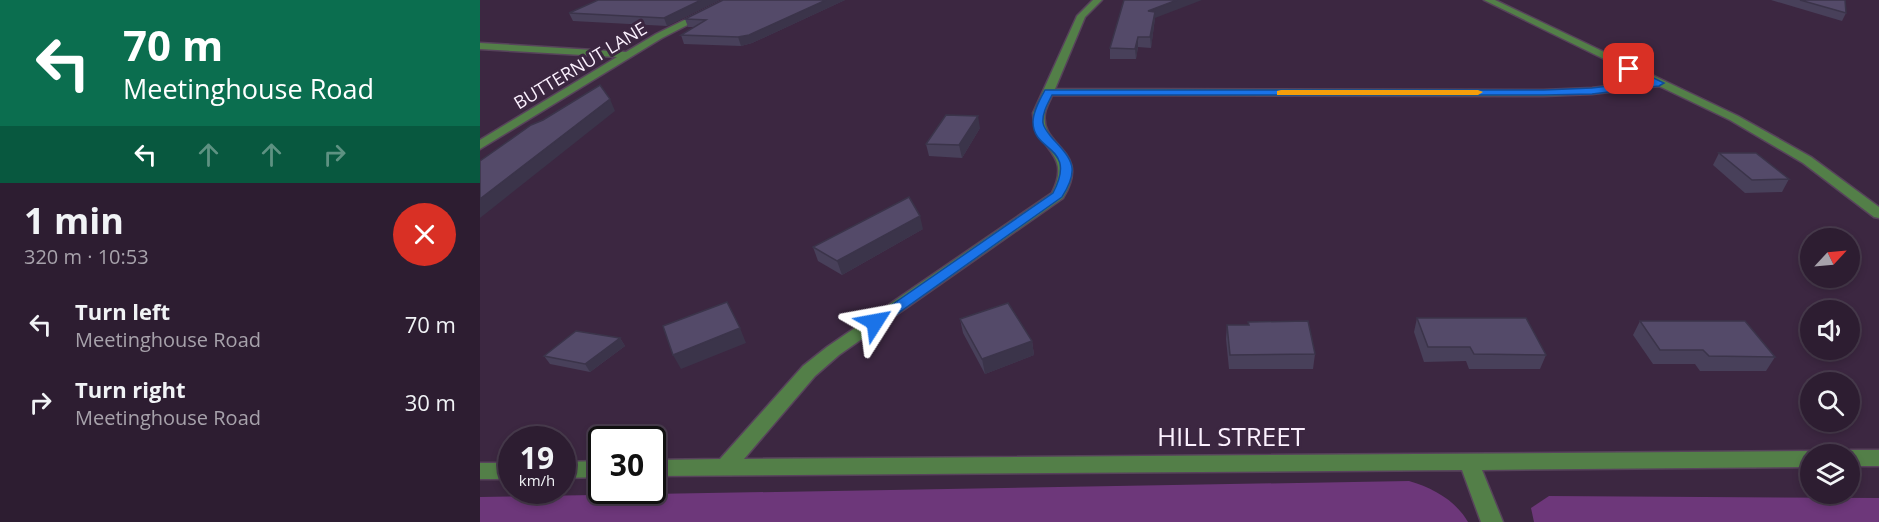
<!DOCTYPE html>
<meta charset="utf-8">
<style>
:root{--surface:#2d1d31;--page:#352639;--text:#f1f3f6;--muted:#a7a2ab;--line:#483b4d}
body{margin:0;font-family:"Open Sans",sans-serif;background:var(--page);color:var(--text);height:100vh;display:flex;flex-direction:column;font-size:22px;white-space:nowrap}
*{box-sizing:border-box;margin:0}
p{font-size:20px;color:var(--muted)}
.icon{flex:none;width:33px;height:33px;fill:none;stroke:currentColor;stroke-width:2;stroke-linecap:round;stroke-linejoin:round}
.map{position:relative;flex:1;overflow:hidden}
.side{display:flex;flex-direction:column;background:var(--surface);width:480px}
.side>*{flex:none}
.hud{background:#0b6e4f;color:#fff;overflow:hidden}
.needle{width:39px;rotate:64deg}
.tools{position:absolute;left:1320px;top:228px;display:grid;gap:12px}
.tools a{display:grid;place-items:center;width:60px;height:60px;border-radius:50%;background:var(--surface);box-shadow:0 3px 9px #0003,0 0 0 2px var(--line);font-size:30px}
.speed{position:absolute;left:18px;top:426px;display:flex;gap:12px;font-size:30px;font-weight:700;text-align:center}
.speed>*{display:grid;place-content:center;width:78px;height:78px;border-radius:50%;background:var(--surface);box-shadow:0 3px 9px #0003,0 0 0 2px var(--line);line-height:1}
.speed small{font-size:15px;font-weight:400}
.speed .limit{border:3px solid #111;border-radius:9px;background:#fff;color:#111}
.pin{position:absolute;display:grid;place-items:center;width:51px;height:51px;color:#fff;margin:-26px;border-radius:12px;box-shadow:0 3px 9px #0006}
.me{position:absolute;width:66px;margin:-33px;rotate:56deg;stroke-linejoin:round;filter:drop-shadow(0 0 4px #0008)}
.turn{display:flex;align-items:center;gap:21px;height:126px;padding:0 24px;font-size:27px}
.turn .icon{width:78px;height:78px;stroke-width:2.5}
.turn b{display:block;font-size:42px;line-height:51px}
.lanes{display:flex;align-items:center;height:57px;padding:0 24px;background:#0003;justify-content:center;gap:30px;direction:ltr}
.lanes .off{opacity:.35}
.round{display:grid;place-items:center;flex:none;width:63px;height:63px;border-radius:32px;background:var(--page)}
.head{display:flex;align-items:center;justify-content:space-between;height:102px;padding:0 24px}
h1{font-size:36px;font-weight:700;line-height:45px}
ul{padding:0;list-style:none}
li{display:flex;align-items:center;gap:18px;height:78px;padding:0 24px}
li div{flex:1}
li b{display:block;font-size:22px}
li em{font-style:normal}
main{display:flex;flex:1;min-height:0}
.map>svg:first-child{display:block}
</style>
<main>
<section class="side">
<div class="hud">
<div class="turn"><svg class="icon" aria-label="left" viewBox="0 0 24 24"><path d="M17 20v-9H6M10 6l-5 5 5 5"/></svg><div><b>70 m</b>Meetinghouse Road</div></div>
<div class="lanes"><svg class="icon" aria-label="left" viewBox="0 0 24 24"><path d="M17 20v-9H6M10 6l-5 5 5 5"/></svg><svg class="icon off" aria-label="ahead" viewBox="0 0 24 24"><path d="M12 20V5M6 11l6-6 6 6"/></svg><svg class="icon off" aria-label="ahead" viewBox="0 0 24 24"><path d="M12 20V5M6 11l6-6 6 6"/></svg><svg class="icon off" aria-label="right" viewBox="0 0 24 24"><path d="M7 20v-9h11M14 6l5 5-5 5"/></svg></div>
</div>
<div class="head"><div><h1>1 min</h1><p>320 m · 10:53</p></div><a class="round" style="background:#d93025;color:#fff"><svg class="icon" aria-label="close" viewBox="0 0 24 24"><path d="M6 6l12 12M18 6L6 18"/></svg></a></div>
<ul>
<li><svg class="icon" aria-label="left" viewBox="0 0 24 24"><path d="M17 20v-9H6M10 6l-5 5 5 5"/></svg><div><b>Turn left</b><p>Meetinghouse Road</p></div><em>70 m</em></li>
<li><svg class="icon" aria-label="right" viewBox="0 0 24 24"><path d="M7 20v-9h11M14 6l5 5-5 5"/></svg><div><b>Turn right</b><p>Meetinghouse Road</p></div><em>30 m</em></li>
</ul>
</section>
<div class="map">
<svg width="1399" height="522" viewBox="0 0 1399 522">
<rect width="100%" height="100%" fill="#3c2741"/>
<g fill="#6d377a">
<path d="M929,481C953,488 975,500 988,522H0V497Z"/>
<path d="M1069,496L1399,498V522H1054L1051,508Z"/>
</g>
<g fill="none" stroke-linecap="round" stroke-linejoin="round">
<defs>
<g id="minor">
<path d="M245,0H256L182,38L0,149V140L137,57L0,49V43L146,52L176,34Z"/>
<path d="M613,0H622L605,17L575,89L1064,90L1112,88L1169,81L1004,0H1015L1258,116L1331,157L1399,207V218L1394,217L1323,163L1250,120L1179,86L1112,94L1064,96L572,95C570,101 566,107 565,113C559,148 613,149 583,198L359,355L335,376L264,459L1330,451L1338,454H1330V467L1002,470L1023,522H1001L982,470L172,476V460L240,459L323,366L347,347L572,193C593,151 555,151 553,113L597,16Z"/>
<path d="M1370,450H1399V466H1370V454H1362Z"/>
<path d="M122,461V477L82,478V462Z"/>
<rect x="0" y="463" width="32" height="16"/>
</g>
</defs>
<use href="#minor" stroke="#57435b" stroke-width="3"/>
<use href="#minor" fill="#537f48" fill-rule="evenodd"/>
</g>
<g fill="#48405a">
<path d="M240,0L187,26L93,21L89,13Z"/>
<path d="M243,0H365L272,43L261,46L204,44L201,35L214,27H208L205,19Z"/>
<path d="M1291,0H1365L1366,13L1362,21Z"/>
<path d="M675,18L671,48L658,47L656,59H630V48Z"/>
<path d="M500,128L482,158L449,156L446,144Z"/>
<path d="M1239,153L1309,179L1302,192L1265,193L1233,165Z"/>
<path d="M443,229L362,275L338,261L333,247Z"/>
<path d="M937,318L1066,355L1060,369H989L986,361L944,362L934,332Z"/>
<path d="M480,319L552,341L554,355L505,374L483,333Z"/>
<path d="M1160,321L1295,357L1286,371H1220L1215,364H1173L1153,335Z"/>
<path d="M768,322L835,354L833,369H749L746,339L747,325H768Z"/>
<path d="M140,338L145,346L110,372L70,364L64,356Z"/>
</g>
<g fill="#3b344a">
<path d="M221,0H240L187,26L184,18Z"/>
<path d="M346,0H365L272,43L261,46L258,37Z"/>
<path d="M697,0H722L675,18L671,48L668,11Z"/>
<path d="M658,37V47L656,59L655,49Z"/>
<path d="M130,99L135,111L0,218V199Z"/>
<path d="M498,116L500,128L482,158L479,145Z"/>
<path d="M440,216L443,229L362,275L357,261Z"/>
<path d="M260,328L266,343L201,369L193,355Z"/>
<path d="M140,338L145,346L110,372L105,364Z"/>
<path d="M552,341L554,355L505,374L502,359Z"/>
</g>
<g fill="#544a69" stroke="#3b344a" stroke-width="1.5">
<path d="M118,0H221L184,18L89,13Z"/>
<path d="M243,0H346L269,35L258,37L201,35L226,20L205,19Z"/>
<path d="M644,0H697L668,11L675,12L670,37H658L655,49L630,48Z"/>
<path d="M1320,0H1365L1366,13Z"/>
<path d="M120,85L130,99L0,199V161L51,125L63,120Z"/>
<path d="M466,115L498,116L479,145L446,144Z"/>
<path d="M1239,153H1276L1309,179L1272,180Z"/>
<path d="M429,197L440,216L357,261L333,247Z"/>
<path d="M247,302L260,328L193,355L183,326Z"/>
<path d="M528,303L552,341L502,359L480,319Z"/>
<path d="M937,318H1046L1066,355L994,354L990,347H948Z"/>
<path d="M828,321L835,354L750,355L747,325H769L768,322Z"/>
<path d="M1160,321H1265L1295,357L1229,356L1223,350H1180Z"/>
<path d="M96,331L140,338L105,364L64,356Z"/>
</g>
<path fill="#1a73e8" stroke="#114b97" stroke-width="1.5" d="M1149,66L1184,83L1179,86L1112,94L1064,95H572C568,103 562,113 563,123C564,129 569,134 573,139C594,161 599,170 582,197L400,326H389L387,322L573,193C598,145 553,153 553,122C553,111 560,99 565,90H1064L1112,88L1169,81L1145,70L1144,69Z"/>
<path fill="#f59e0b" d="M801,90H998L1003,92L998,95H797V91Z"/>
<g text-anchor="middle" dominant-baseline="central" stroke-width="6" stroke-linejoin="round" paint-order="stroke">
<g font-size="18" fill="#fbf0fe" stroke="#3c2741">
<text transform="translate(100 65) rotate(-31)">BUTTERNUT LANE</text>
</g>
<g font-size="26" fill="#fbf0fe" stroke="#3c2741">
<text x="751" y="436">HILL STREET</text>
</g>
</g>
</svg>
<div class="tools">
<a><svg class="needle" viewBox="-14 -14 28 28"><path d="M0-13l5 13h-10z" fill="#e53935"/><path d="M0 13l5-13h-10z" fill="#a7a2ab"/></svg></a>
<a><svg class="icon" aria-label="sound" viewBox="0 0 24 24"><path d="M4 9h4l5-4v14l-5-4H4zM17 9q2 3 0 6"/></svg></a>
<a><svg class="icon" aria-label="search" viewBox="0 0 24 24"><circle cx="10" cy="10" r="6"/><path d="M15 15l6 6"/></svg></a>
<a><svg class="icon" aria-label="layers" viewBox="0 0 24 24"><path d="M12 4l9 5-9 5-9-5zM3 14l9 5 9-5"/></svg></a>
</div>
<div class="speed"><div>19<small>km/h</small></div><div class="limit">30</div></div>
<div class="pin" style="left:1149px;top:69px;background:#d93025"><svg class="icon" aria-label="arrive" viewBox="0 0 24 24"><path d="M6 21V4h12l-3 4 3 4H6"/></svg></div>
<svg class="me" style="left:395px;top:322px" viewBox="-20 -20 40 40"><path d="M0-17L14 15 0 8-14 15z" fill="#1a73e8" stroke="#fff" stroke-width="4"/></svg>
</div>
</main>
